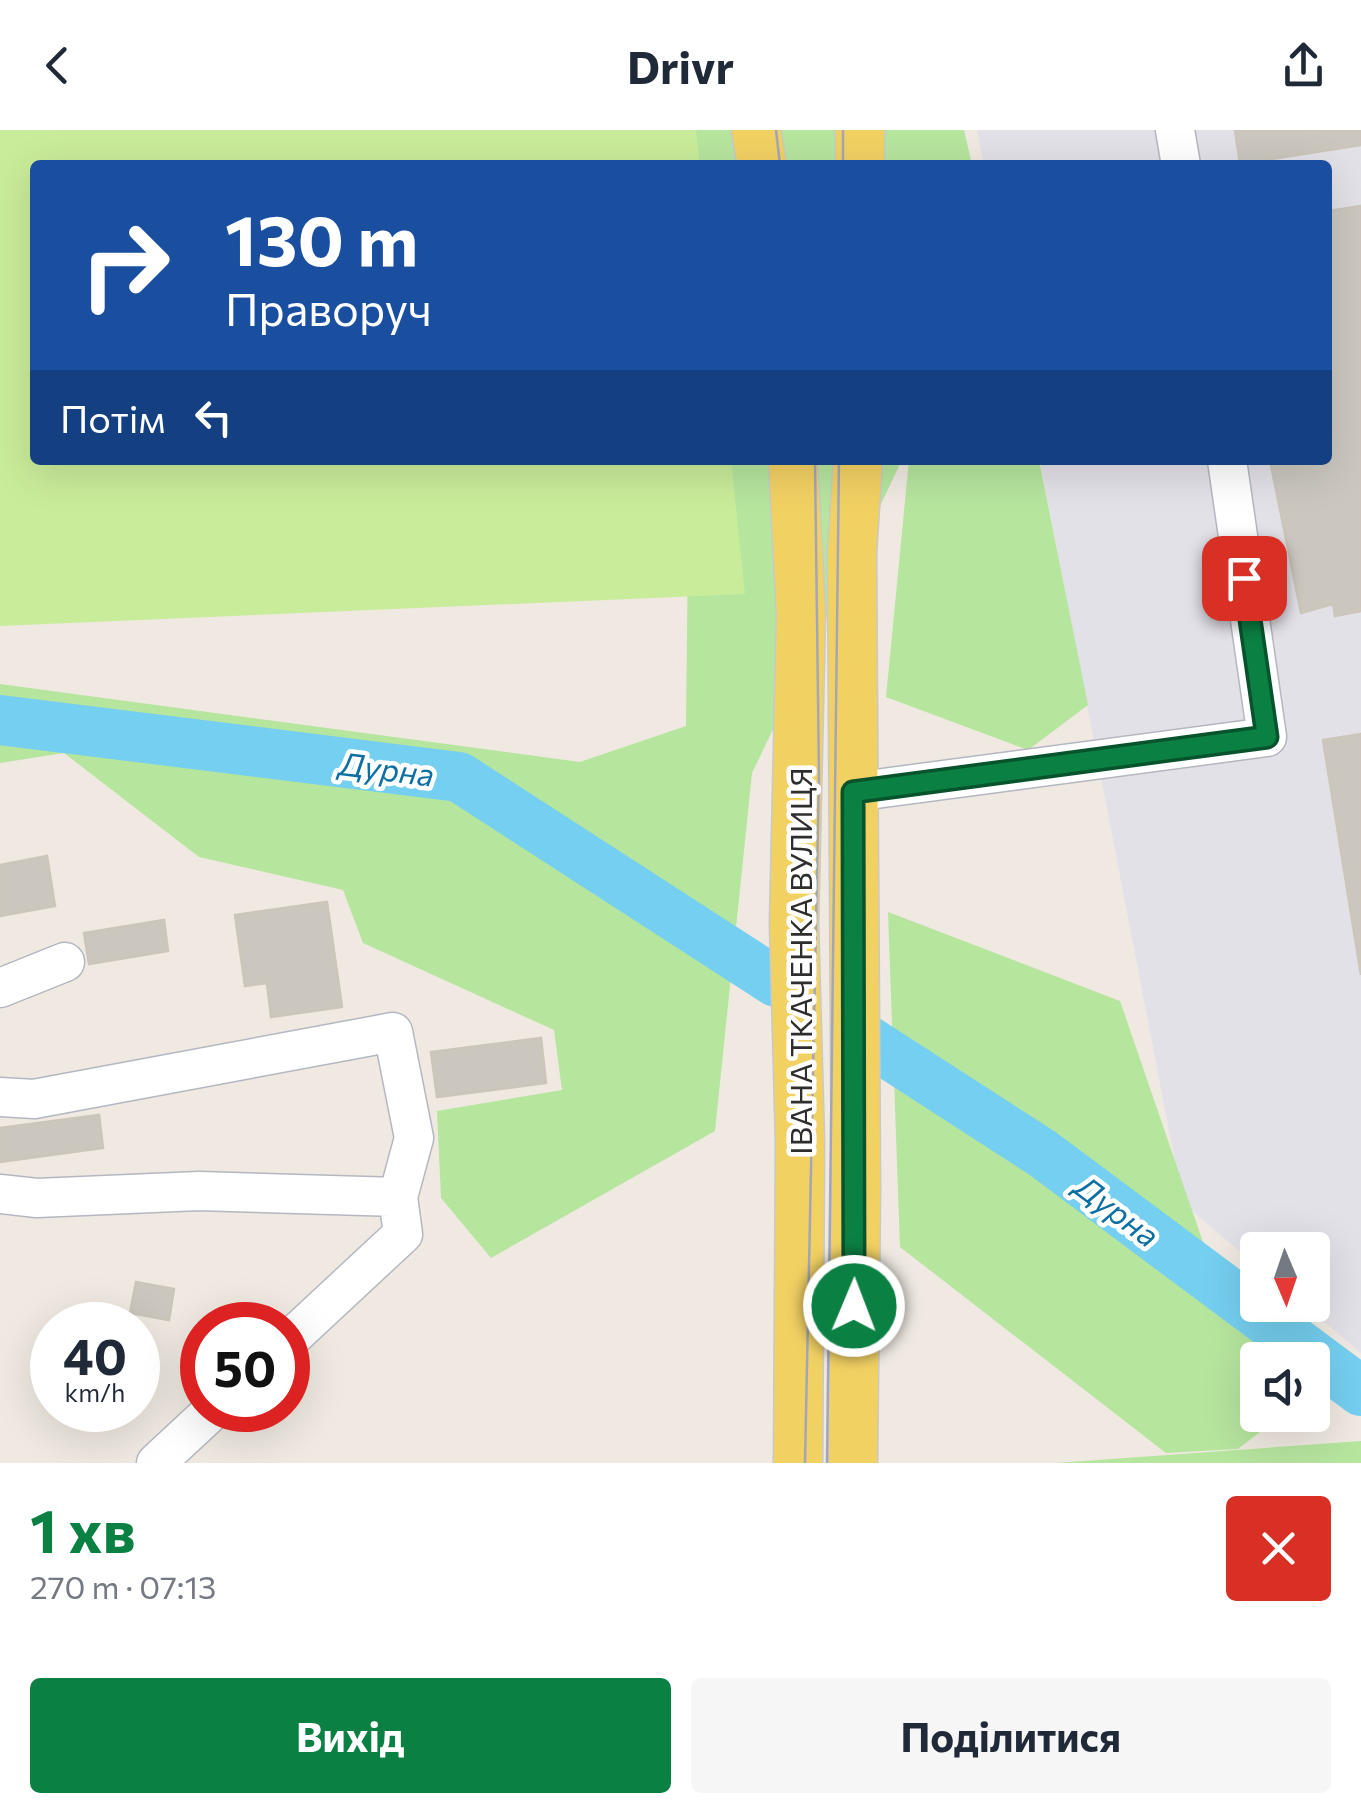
<!DOCTYPE html>
<html lang="uk">
<meta charset="utf-8">
<style>
:root{--surface:#fff;--page:#f6f6f7;--text:#1f2937;--muted:#747a83;--accent:#0b8043}
body{margin:0;font-family:Commissioner,sans-serif;background:var(--page);color:var(--text);height:100vh;display:flex;flex-direction:column;font-size:38px;white-space:nowrap}
*{box-sizing:border-box;margin:0}
p{font-size:32px;color:var(--muted)}
.icon{flex:none;width:55px;height:55px;fill:none;stroke:currentColor;stroke-width:2;stroke-linecap:round;stroke-linejoin:round}
.map{position:relative;height:1333px;overflow:hidden}
.panel{display:flex;flex-direction:column;background:var(--surface);flex:1}
.panel>*{flex:none}
.guide{position:absolute;left:30px;top:30px;width:1302px;height:305px;border-radius:10px;box-shadow:0 10px 40px #0002;background:#1a4fa0;color:#fff;overflow:hidden}
.needle{width:65px;rotate:178deg}
.tools{position:absolute;left:1240px;top:1102px;display:grid;gap:20px}
.tools a{display:grid;place-items:center;width:90px;height:90px;border-radius:10px;background:var(--surface);box-shadow:0 10px 40px #0002;font-size:50px}
.speed{position:absolute;left:30px;top:1172px;display:flex;gap:20px;font-size:50px;font-weight:700;text-align:center}
.speed>*{display:grid;place-content:center;width:130px;height:130px;border-radius:50%;background:var(--surface);box-shadow:0 10px 40px #0002;line-height:1}
.speed small{font-size:25px;font-weight:400}
.speed .limit{border:15px solid #d22;background:#fff;color:#111}
.pin{position:absolute;display:grid;place-items:center;width:85px;height:85px;color:#fff;margin:-42px;border-radius:20px;box-shadow:0 5px 15px #0006}
.me{position:absolute;width:110px;margin:-55px;rotate:1deg;stroke-linejoin:round;filter:drop-shadow(0 0 8px #0008)}
.turn{display:flex;align-items:center;gap:35px;height:210px;padding:0 30px;font-size:45px}
.turn .icon{width:130px;height:130px;stroke-width:2.5}
.turn b{display:block;font-size:70px;line-height:85px}
.then{display:flex;align-items:center;height:95px;padding:0 30px;background:#0003;gap:20px;font-size:38px}
.round{display:grid;place-items:center;flex:none;width:105px;height:105px;border-radius:10px;background:var(--page)}
.summary{display:flex;align-items:center;justify-content:space-between;height:170px;padding:0 30px}
h1{font-size:60px;font-weight:700;line-height:75px;color:var(--accent)}
.action{display:flex;gap:20px;margin-top:auto;padding:20px 30px}
.action a{flex:1;height:115px;border-radius:10px;background:var(--accent);color:#fff;font-size:40px;font-weight:700;line-height:115px;text-align:center}
.action a+a{background:var(--page);color:var(--text)}
header{display:flex;justify-content:space-between;align-items:center;height:130px;padding:0 30px;background:var(--surface);font-size:45px;font-weight:700}
.map>svg:first-child{display:block}
</style>
<header><svg class="icon" aria-label="back" viewBox="0 0 24 24"><path d="M15 5l-7 7 7 7"/></svg>Drivr<svg class="icon" aria-label="share" viewBox="0 0 24 24"><path d="M12 15V3M7 8l5-5 5 5M5 13v7h14v-7"/></svg></header>
<div class="map">
<svg width="1361" height="1333" viewBox="0 0 1361 1333">
<rect width="100%" height="100%" fill="#efe9e1"/>
<path fill="#e3e1e8" d="M977,0H1361V1223L1304,1175H1312V1120H1258L1257,1136L1183,1073L1040,330H1328V35H984Z"/>
<g fill="#b6e59e">
<path d="M677,0H964L972,35H675Z"/>
<path d="M689,330H902L752,643L715,1001L491,1128L441,1068L437,981L562,960L554,900L363,813L343,760L199,727L64,623L0,633V554L580,632L686,596Z"/>
<path d="M909,330H1039L1088,575L1028,620L886,567Z"/>
<path d="M888,782L1120,871L1205,1118L1289,1230H1258V1285H1282L1238,1319L1166,1323L900,1117Z"/>
<path d="M1361,1311V1333H1056Z"/>
</g>
<path fill="#c9ec9a" d="M0,0H696L700,35H35V330H731L745,464L0,496Z"/>
<g fill="none" stroke-linecap="round" stroke-linejoin="round">
<g stroke="#75cff0" stroke-width="50">
<path d="M0,590L459,647L776,852"/>
<path d="M867,910L1042,1023L1361,1261"/>
</g>
</g>
<g fill="#cbc7bf" stroke="#cbc5ba" stroke-width="2.5">
<path d="M1235,0H1361V15L1240,34Z"/>
<path d="M1361,76V481L1335,486L1333,474L1301,483L1270,330H1328V81Z"/>
<path d="M1361,604V845L1323,610Z"/>
<path d="M47,726L55,776L0,786V735Z"/>
<path d="M327,772L342,877L271,887L267,853L245,856L235,785Z"/>
<path d="M164,790L168,821L89,834L84,803Z"/>
<path d="M541,908L546,953L437,967L431,922Z"/>
<path d="M99,985L103,1018L0,1032V998Z"/>
<path d="M136,1152L174,1159L169,1190L130,1183Z"/>
</g>
<g fill="none" stroke-linecap="round" stroke-linejoin="round">
<defs>
<g id="minor">
<path d="M1175,0L1181,35"/>
<path d="M853,662L1267,607L1227,330"/>
<path d="M0,858L65,832"/>
<path d="M0,967L34,969L393,902L414,1008L398,1067"/>
<path d="M0,1064L37,1068L199,1061L398,1067L403,1104L288,1211"/>
<path d="M156,1333L213,1280"/>
</g>
<g id="major">
<path d="M756,0L762,35"/>
<path d="M860,35V0"/>
<path d="M793,330L801,485L794,794L800,1012L798,1333"/>
<path d="M853,1333L856,1059L852,423L858,330"/>
</g>
</defs>
<use href="#minor" stroke="#b4b7c1" stroke-width="41"/>
<use href="#major" stroke="#c9c9c9" stroke-width="51"/>
<use href="#minor" stroke="#fff" stroke-width="38"/>
<use href="#major" stroke="#f2d163" stroke-width="48"/>
<g stroke="#a3a6b8" stroke-width="2.5">
<path d="M776,0L780,35"/>
<path d="M843,35V0"/>
<path d="M805,1333L819,647L815,330"/>
<path d="M827,1333L839,330"/>
</g>
</g>
<g fill="none" stroke-linecap="round" stroke-linejoin="round">
<defs>
<path id="route" d="M854,1176L853,662L1267,607L1244,448"/>
</defs>
<use href="#route" stroke="#07532c" stroke-width="25"/>
<use href="#route" stroke="#0b8043" stroke-width="18"/>
</g>
<g text-anchor="middle" dominant-baseline="central" stroke-width="9" stroke-linejoin="round" paint-order="stroke">
<g font-size="30" fill="#2e2e2e" stroke="#fff">
<text transform="translate(799 831) rotate(-90)">ІВАНА ТКАЧЕНКА ВУЛИЦЯ</text>
</g>
<g font-size="32" font-style="italic" fill="#0d6fa3" stroke="#fff">
<text transform="translate(387 638) rotate(7)">Дурна</text>
<text transform="translate(1118 1080) rotate(37)">Дурна</text>
</g>
</g>
</svg>
<div class="tools">
<a><svg class="needle" viewBox="-14 -14 28 28"><path d="M0-13l5 13h-10z" fill="#e53935"/><path d="M0 13l5-13h-10z" fill="#747a83"/></svg></a>
<a><svg class="icon" aria-label="sound" viewBox="0 0 24 24"><path d="M4 9h4l5-4v14l-5-4H4zM17 9q2 3 0 6"/></svg></a>
</div>
<div class="speed"><div>40<small>km/h</small></div><div class="limit">50</div></div>
<div class="pin" style="left:1244px;top:448px;background:#d93025"><svg class="icon" aria-label="arrive" viewBox="0 0 24 24"><path d="M6 21V4h12l-3 4 3 4H6"/></svg></div>
<svg class="me" style="left:854px;top:1176px" viewBox="-20 -20 40 40"><circle r="17" fill="#0b8043" stroke="#fff" stroke-width="3"/><path d="M0-11L8 9 0 5-8 9z" fill="#fff"/></svg>
<div class="guide">
<div class="turn"><svg class="icon" aria-label="right" viewBox="0 0 24 24"><path d="M7 20v-9h11M14 6l5 5-5 5"/></svg><div><b>130 m</b>Праворуч</div></div>
<div class="then">Потім<svg class="icon" aria-label="left" viewBox="0 0 24 24"><path d="M17 20v-9H6M10 6l-5 5 5 5"/></svg></div>
</div>
</div>
<section class="panel">
<div class="summary"><div><h1>1 хв</h1><p>270 m · 07:13</p></div><a class="round" style="background:#d93025;color:#fff"><svg class="icon" aria-label="close" viewBox="0 0 24 24"><path d="M6 6l12 12M18 6L6 18"/></svg></a></div>
<div class="action"><a>Вихід</a><a>Поділитися</a></div>
</section>
